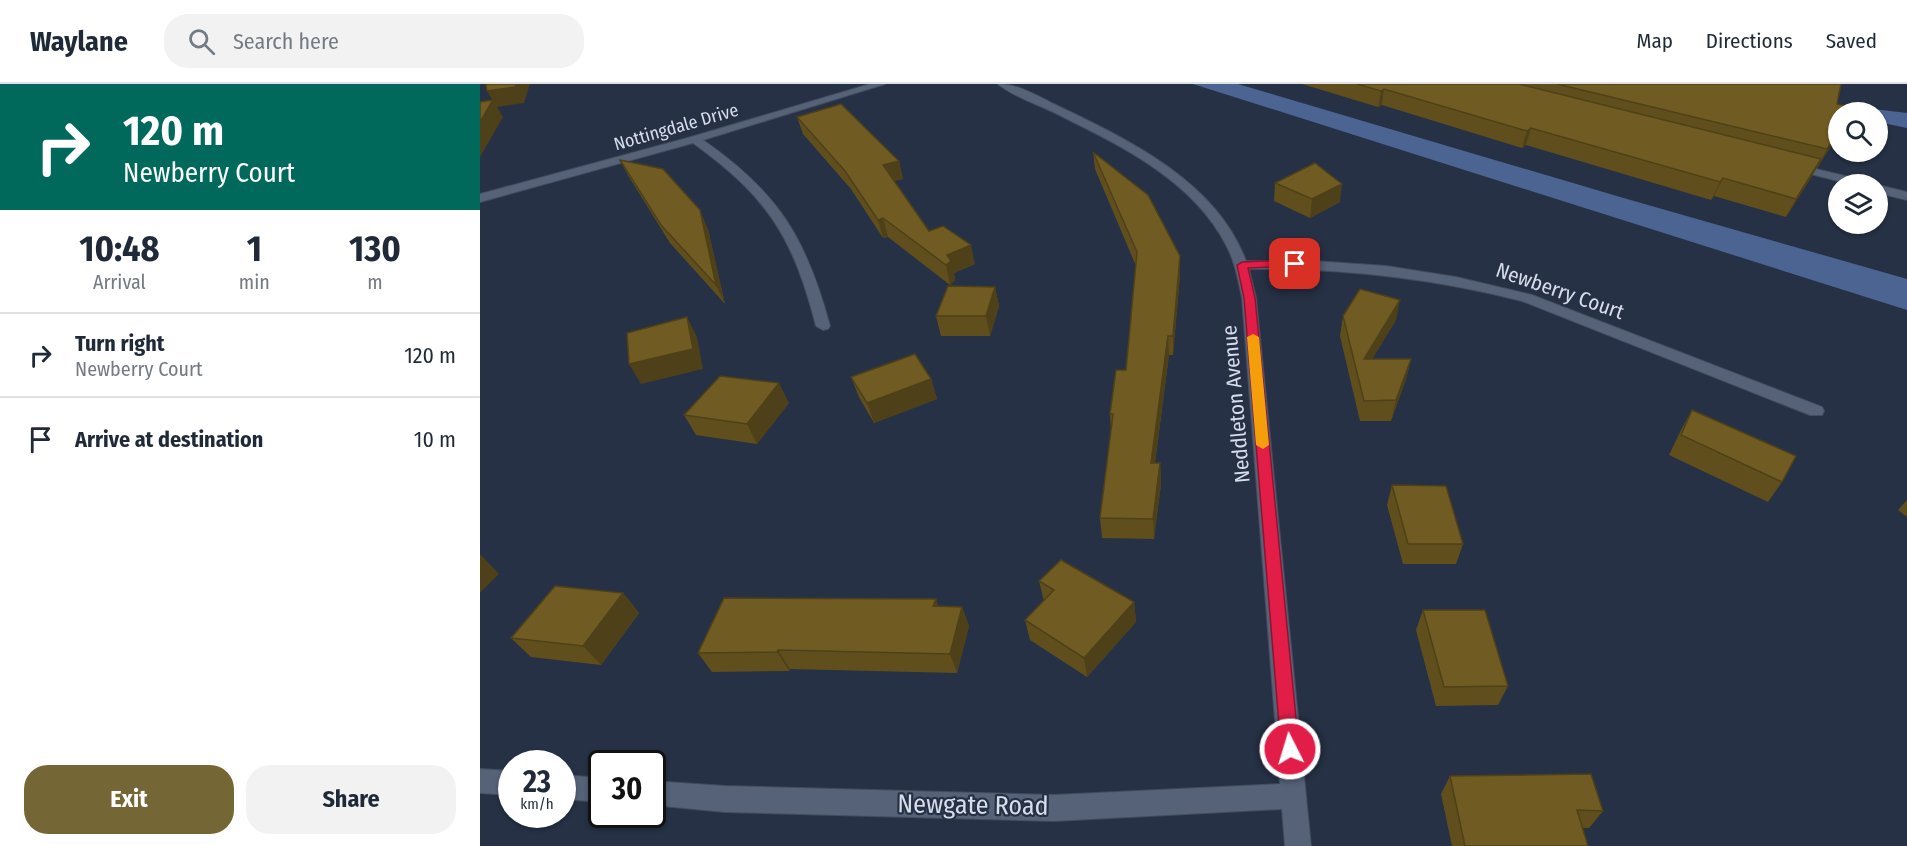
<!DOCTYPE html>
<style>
:root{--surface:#fff;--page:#f2f2f3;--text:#1f2937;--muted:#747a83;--line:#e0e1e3;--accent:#746735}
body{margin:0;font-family:"Fira Sans Condensed",sans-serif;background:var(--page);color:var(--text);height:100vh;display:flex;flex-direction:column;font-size:22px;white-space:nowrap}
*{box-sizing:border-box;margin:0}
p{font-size:20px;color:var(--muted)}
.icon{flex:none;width:33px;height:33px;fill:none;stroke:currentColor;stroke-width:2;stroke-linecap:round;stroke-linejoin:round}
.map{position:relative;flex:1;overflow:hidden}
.sheet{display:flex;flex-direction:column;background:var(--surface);width:480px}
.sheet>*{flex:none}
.banner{background:#00695c;color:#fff;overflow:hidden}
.buttons{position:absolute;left:1348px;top:18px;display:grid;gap:12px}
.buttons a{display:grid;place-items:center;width:60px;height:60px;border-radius:50%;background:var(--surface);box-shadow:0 2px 4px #0004;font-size:30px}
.speed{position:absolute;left:18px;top:666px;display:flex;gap:12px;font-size:30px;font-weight:700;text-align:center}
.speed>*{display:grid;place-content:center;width:78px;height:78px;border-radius:50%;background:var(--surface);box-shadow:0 2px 4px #0004;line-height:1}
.speed small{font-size:15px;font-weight:400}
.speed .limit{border:3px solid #111;border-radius:9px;background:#fff;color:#111}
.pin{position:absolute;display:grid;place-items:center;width:51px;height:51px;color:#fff;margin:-26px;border-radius:12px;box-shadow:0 3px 9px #0006}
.me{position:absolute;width:66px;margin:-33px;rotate:355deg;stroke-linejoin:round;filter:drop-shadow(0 0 4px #0008)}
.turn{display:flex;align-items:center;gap:21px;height:126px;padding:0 24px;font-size:27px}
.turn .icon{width:78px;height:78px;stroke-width:2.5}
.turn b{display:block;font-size:42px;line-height:51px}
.eta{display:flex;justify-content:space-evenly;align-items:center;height:102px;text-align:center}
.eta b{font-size:36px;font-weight:700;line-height:42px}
.cta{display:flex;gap:12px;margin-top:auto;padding:12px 24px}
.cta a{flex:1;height:69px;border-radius:24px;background:var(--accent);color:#fff;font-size:24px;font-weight:700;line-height:69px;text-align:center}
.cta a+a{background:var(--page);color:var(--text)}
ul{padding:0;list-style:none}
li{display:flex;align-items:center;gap:18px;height:84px;padding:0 24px;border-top:2px solid var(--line)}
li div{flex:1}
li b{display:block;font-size:22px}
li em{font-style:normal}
header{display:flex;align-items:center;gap:36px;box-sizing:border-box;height:84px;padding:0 30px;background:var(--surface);border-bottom:2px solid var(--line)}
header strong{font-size:28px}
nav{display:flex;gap:33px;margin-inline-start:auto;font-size:21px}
.search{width:420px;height:54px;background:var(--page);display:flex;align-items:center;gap:15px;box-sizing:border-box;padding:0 21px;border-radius:24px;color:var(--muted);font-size:22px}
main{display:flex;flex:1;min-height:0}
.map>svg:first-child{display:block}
</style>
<header>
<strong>Waylane</strong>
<div class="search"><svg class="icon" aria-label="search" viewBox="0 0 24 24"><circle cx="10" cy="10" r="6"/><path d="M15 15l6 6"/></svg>Search here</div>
<nav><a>Map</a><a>Directions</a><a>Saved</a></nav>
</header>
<main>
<section class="sheet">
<div class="banner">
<div class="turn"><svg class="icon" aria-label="right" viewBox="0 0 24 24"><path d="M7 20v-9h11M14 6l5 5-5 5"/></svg><div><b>120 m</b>Newberry Court</div></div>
</div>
<div class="eta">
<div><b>10:48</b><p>Arrival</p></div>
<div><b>1</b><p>min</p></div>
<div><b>130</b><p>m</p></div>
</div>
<ul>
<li><svg class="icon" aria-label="right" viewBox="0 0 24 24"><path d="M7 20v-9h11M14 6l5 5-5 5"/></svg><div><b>Turn right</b><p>Newberry Court</p></div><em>120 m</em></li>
<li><svg class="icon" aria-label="arrive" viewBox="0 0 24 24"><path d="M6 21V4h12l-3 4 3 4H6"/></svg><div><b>Arrive at destination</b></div><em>10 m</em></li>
</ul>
<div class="cta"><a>Exit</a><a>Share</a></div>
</section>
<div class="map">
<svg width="1427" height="762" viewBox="0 0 1427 762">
<rect width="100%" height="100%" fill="#263145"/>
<g fill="#4b6492">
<path d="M713,0H758L1147,115L1427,195V226Z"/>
<path d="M1302,14L1427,29V44L1398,38V28H1359Z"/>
</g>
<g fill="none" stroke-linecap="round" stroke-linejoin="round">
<defs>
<g id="street">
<path d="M390,0H405L223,56C299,109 326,154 350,242L348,245L343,246L336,242C313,153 288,113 213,59L0,118V110L211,53Z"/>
<path d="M518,0C539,0 559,13 578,22C649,56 737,98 766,177H834L906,182L976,193L1052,211L1342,323L1344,327L1342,331H1330L1042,217C952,194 862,184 769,185L776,214L831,762H805L802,725L574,737L245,728L172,721V697L245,702L574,711L800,700L762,214C758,196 755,177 746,161C714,98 644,63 583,33C565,23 533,13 518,0Z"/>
<path d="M1311,79L1386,97L1388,100H1370L1307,84L1305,82Z"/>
<path d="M1398,101L1427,108V116L1398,109Z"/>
<path d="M0,685L32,687V711L0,709Z"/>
<path d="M82,691L122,694V718L82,715Z"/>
</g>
</defs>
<use href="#street" stroke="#434c5c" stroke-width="2"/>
<use href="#street" fill="#566278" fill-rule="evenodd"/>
</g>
<g fill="#604f1d">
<path d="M822,0H1361L1357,20L1359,49L1306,133L1234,112L1231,116L1046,61L1042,64L902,21L898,23Z"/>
<path d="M317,33L419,77L423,95L414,97L449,147L495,180L474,189L475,196L470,201L408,153L403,154L371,105L323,50Z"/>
<path d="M613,68L700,191L693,271H689L675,379H680L681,400L674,455L622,454L620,434L631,346L630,330L646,286L656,182L615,85Z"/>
<path d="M140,76L228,145L245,220L190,159L149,93Z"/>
<path d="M795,99L860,118L830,134L794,117Z"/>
<path d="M515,203L519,222L510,252H461L456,232Z"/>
<path d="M863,232L916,236L892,275H931L926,295L911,337H880L860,252Z"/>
<path d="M371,293L451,295L457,315L394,339L379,313Z"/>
<path d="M309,319L277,360L216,351L204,331Z"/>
<path d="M1212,326L1302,398L1288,418L1189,371L1201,346Z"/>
<path d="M912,401L983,460L976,480H923L907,421Z"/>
<path d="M1427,416V433L1418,426Z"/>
<path d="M559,497L654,518L656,538L607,593L550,556L545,536L564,517Z"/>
<path d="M143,509L159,529L121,581L51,573L31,554Z"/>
<path d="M459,522L482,523L489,542L477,589L310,585L309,587L232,588L218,569Z"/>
<path d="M943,526L1028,602L1018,621L956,622L936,546Z"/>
<path d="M970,692L1123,727L1109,744H1102L1108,762H972L961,710Z"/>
</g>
<g fill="#4e4018">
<path d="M36,0H50L44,19L17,23L23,33L0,73V38L13,17L7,7Z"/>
<path d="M904,5L902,21L898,23L901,7Z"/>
<path d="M1051,44L1046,61L1042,64L1047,47Z"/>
<path d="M1359,47V49L1338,83L1347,65Z"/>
<path d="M1341,75L1332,92L1306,133L1316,115Z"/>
<path d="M419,77L423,95L407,99L403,81Z"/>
<path d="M1243,94L1234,112L1231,116L1240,98Z"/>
<path d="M862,100L860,118L830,134L832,115Z"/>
<path d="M220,126L228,145L245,220L236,201Z"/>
<path d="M403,134L408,153L403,154L398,136Z"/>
<path d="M491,161L495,180L474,189L475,196L470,201L466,181L467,171Z"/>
<path d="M700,172V191L693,271V252Z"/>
<path d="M515,203L519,222L510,252L506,232Z"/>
<path d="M920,216L916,236L880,295L884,275Z"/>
<path d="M207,233L217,253L223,285L161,300L149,280Z"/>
<path d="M688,252L689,271L672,400L671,379Z"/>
<path d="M931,275L926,295L911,337L916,316Z"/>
<path d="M451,295L457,315L394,339L387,319Z"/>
<path d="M299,299L309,319L277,360L267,340Z"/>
<path d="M680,379L681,400L674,455L673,435Z"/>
<path d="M0,470L19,490L0,509Z"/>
<path d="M143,509L159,529L121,581L103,562Z"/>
<path d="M456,515L463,534L453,522Z"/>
<path d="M654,518L656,538L607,593L604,574Z"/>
<path d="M482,523L489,542L477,589L470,570Z"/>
<path d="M298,566L310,585L309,587L297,568Z"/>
</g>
<g fill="#705c22" stroke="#4e4018" stroke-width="1.5">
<path d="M6,0H36L35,3L7,7Z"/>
<path d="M877,0H1039L1341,75L1316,115L1243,94L1240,98L1051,44L1047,47L904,5L901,7Z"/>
<path d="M1077,0H1361L1357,20L1374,24L1371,28H1359V47L1347,65Z"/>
<path d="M13,16L0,38V18Z"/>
<path d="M361,20L419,77L403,81L449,147L463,142L491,161L467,171L471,177L466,181L403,134L398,136L365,87L317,33Z"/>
<path d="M613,68L668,111L700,172L693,252H688L671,379H680L673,435L620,434L633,330H630L636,286H646L657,168Z"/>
<path d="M140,76L183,85L220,126L236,201L181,141Z"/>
<path d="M835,79L862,100L832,115L795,99Z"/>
<path d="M468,202L515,203L506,232H456Z"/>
<path d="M880,205L920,216L884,275H931L916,316L884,317L863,232Z"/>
<path d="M207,233L213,265L149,280L147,249Z"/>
<path d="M435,270L451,295L387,319L371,293Z"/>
<path d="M240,292L299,299L267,340L204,331Z"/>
<path d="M1212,326L1316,372L1302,398L1201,351Z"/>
<path d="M912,401L966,402L983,460H928Z"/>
<path d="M581,476L654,518L604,574L545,536L574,506L559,497Z"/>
<path d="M75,502L143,509L103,562L31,554Z"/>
<path d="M244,514L456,515L453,522L482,523L470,570L298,566L297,568L218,569Z"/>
<path d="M943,526H1005L1028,602L964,603Z"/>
<path d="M1111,690L1123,727L1097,726L1108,762H985L970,692Z"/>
</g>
<path fill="#e11d48" stroke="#92132f" stroke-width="1.5" d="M815,176L820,180L819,182L768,184L775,214L819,665L816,671L810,673L803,671L801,665L764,214L757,181L762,178Z"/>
<path fill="#f59e0b" d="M773,250L779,253L789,361L783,365L776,361L767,253Z"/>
<g text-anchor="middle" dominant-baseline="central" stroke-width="4.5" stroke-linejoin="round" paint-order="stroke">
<g font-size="18" fill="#d7deeb" stroke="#263145">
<text transform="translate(196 43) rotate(-16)">Nottingdale Drive</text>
</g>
<g font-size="21" fill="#d7deeb" stroke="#263145">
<text transform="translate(1080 207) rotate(19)">Newberry Court</text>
<text transform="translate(756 320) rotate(-95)">Neddleton Avenue</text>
</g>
<g font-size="26" fill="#d7deeb" stroke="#263145">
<text transform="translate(493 721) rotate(1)">Newgate Road</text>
</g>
</g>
</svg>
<div class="buttons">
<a><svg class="icon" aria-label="search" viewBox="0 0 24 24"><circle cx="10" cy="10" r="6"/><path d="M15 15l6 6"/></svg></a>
<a><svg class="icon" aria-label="layers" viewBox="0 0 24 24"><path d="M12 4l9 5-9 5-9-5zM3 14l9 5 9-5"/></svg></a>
</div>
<div class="speed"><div>23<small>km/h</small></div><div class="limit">30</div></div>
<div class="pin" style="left:815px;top:180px;background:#d93025"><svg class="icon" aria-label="arrive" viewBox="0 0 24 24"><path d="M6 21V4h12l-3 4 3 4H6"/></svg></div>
<svg class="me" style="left:810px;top:665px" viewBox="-20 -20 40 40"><circle r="17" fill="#e11d48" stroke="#fff" stroke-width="3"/><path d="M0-11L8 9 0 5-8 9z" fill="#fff"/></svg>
</div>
</main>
